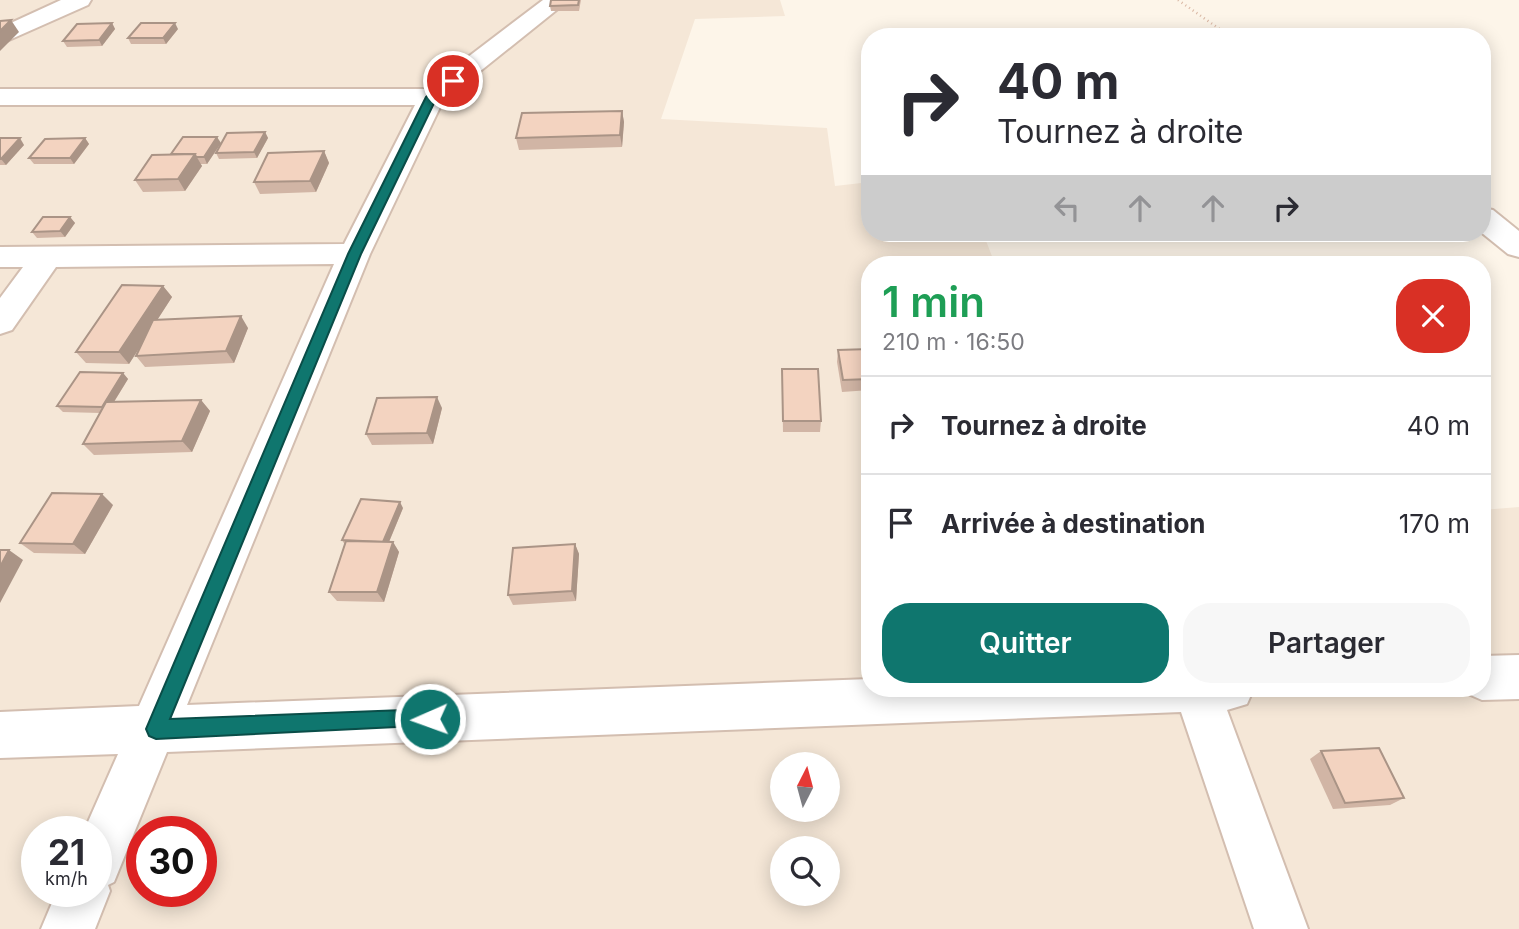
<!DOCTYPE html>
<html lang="fr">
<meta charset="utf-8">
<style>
:root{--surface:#fff;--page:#f7f7f7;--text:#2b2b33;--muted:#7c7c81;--line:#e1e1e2;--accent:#0f766e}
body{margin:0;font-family:Inter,sans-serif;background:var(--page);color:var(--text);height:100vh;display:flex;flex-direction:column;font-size:26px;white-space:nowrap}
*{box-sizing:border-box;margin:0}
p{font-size:23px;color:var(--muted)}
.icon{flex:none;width:38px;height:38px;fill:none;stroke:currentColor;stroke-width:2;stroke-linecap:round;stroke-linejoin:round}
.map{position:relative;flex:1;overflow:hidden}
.side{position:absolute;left:861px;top:256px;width:630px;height:441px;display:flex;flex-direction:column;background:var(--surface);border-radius:28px;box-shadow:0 4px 18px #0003}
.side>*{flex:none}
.hud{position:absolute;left:861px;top:28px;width:630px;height:214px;border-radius:28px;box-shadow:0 4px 18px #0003;background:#fff;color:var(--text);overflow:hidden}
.needle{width:46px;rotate:6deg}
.controls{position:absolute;left:770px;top:752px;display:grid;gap:14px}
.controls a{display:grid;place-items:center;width:70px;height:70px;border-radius:50%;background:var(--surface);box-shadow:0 4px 18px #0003;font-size:35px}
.speed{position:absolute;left:21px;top:816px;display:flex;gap:14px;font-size:35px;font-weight:700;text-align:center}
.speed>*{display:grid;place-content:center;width:91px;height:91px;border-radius:50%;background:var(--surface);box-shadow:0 4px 18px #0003;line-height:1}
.speed small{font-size:18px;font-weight:400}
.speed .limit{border:10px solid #d22;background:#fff;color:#111}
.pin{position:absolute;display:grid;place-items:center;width:60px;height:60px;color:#fff;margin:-30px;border:4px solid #fff;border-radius:50%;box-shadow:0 2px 7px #0007}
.me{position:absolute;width:77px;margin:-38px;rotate:268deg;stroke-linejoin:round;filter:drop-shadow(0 0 5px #0008)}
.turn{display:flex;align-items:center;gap:24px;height:147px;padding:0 21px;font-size:32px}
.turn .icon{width:91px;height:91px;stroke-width:2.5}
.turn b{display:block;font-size:49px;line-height:60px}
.lanes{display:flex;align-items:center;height:66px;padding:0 21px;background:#0003;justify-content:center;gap:35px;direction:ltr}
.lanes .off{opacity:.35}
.round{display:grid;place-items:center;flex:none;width:74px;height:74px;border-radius:28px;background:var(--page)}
.summary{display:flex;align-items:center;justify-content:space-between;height:119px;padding:0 21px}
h1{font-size:42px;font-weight:600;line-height:52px;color:#1e9e55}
.cta{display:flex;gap:14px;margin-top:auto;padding:14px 21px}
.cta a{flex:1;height:80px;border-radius:28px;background:var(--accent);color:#fff;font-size:28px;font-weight:600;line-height:80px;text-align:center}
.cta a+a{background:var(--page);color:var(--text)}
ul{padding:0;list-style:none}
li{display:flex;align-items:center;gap:21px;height:98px;padding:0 21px;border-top:2px solid var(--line)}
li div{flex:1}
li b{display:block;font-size:26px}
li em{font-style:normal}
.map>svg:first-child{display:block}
</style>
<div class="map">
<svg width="1519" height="929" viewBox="0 0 1519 929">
<rect width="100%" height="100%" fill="#fdf5e9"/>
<path fill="#f5e7d7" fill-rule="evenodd" d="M0,0H780L785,16L695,19L661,119L827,128L835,186L870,182V233H983L995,264H870V688H1482V510L1519,507V929H0ZM782,765H828V810H782ZM37,831H96V891H37ZM142,831H201V891H142ZM782,849H828V894H782Z"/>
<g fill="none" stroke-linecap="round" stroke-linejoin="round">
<defs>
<g id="street">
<path d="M61,0H91L88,5L0,44V28Z"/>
<path d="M543,0H569L443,101L370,254L187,705L870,679V688H1254L1247,704L1227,710L1308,929H1254L1181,712L167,752L114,882L108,885L110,891L95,929H41L57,891H96V831H84L118,754L0,758V712L139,706L334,264L56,267L12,330L0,334V298L23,267H0V247L344,244L415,105H0V89H426Z"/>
<path d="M1482,208L1493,210L1519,231V257L1508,254L1482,233Z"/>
<path d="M1519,655V699L1482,700L1466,693L1463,688H1482V656Z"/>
</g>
</defs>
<use href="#street" stroke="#d3beb0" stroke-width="4"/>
<path stroke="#d9b6a2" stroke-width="2.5" stroke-dasharray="1 3.5" stroke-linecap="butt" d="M1178,0L1231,37"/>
<use href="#street" fill="#fff" fill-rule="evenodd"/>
</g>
<g fill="#d1b5a5">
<path d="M551,0H581L579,11H551L550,6Z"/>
<path d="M112,23L115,29L102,46L67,47L63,41Z"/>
<path d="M178,29L166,44H131L128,38Z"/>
<path d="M622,111L624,122L622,147L519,150L516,138Z"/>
<path d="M265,132L268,138L257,158L219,159L216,153Z"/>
<path d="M0,138L24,145L6,165H0Z"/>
<path d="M85,138L89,144L74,164H34L29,158Z"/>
<path d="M221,143L207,164H200L202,166L185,191L143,192L135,180L171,154Z"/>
<path d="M324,151L329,163L316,192L260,194L254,182Z"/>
<path d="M70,217L75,223L65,237L37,238L32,232Z"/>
<path d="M163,286L172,297L157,320L248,328L234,363L145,367L136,356L140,347L129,364L86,363L76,352Z"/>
<path d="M870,349V390L842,392L837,362L838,350Z"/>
<path d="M123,373L128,379L114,402L201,400L210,411L192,452L94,455L83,444L100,413L63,412L57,406Z"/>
<path d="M782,380L821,421L820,432H783Z"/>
<path d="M442,408L433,444L372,445L366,434Z"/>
<path d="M113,505L85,554L34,553L20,543Z"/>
<path d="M403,508L389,542H393L399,552L384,602L337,601L329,592L345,545L342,540Z"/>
<path d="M575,544L579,554L576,601L513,605L508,595Z"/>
<path d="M1321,751L1404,798L1390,805L1333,809L1310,759Z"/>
</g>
<g fill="#aa9486">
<path d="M11,20L19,32L0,51V31Z"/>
<path d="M112,23L115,29L102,46L99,40Z"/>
<path d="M175,23L178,29L166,44L163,38Z"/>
<path d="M622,111L624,122L622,147L620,135Z"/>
<path d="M265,132L268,138L257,158L254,152Z"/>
<path d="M217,137L221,143L207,164L204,157Z"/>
<path d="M20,138L24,145L6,165L1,159Z"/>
<path d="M85,138L89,144L74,164L70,158Z"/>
<path d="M324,151L329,163L316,192L310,181Z"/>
<path d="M195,154L202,166L185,191L178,179Z"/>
<path d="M70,217L75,223L65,237L60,231Z"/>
<path d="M163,286L172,297L129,364L119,352Z"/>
<path d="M241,316L248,328L234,363L226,351Z"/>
<path d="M123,373L128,379L107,413L102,407Z"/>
<path d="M437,397L442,408L433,444L427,433Z"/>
<path d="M201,400L210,411L192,452L182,441Z"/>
<path d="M102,494L113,505L85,554L73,544Z"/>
<path d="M400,502L403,508L386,549L382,544Z"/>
<path d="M393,542L399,552L384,602L377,592Z"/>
<path d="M575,544L579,554L576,601L572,591Z"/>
<path d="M9,550L23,560L0,603V567Z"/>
</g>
<g fill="#f3d3c0" stroke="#aa9486" stroke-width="2">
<path d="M551,0H579L578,5L550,6Z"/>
<path d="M11,20L0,31V21Z"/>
<path d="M112,23L99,40L63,41L77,24Z"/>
<path d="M141,23H175L163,38H128Z"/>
<path d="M622,111L620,135L516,138L522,113Z"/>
<path d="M265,132L254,152L216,153L227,133Z"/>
<path d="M183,137H217L204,157H196L195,154H171Z"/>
<path d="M0,138H20L1,159H0Z"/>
<path d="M85,138L70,158H29L45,139Z"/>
<path d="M324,151L310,181L254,182L268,153Z"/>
<path d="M195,154L178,179L135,180L152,155Z"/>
<path d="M43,217H70L60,231L32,232Z"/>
<path d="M122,285L163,286L119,352H76Z"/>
<path d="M241,316L226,351L136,356L153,320Z"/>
<path d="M870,349V379L843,380L838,350Z"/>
<path d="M782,369H818L821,421H783Z"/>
<path d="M80,372L123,373L102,407L57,406Z"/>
<path d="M437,397L427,433L366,434L377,398Z"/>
<path d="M201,400L182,441L83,444L106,402Z"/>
<path d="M52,493L102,494L73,544L20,543Z"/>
<path d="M361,499L400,502L383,542L342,540Z"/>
<path d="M346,541L393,542L377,592H329Z"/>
<path d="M575,544L572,591L508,595L513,548Z"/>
<path d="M0,550H9L0,567Z"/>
<path d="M1379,748L1404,798L1345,803L1321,751Z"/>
</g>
<path fill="#0f766e" stroke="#0a4d48" stroke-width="2" d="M449,79L458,81L436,99L361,254L170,719L430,709L437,712L439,719L437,725L156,739L149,736L146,729L348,254L426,97Z"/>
</svg>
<div class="controls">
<a><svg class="needle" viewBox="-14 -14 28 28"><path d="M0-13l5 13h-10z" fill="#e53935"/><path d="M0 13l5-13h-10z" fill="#7c7c81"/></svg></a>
<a><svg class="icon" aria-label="search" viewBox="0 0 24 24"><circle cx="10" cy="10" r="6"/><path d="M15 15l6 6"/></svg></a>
</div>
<div class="speed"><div>21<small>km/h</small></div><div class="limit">30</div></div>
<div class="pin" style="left:453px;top:81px;background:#d93025"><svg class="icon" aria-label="arrive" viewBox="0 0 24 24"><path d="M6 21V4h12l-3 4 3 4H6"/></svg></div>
<svg class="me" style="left:430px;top:719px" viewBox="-20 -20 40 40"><circle r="17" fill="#0f766e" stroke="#fff" stroke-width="3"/><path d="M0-11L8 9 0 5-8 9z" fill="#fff"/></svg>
<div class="hud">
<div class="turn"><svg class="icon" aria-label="right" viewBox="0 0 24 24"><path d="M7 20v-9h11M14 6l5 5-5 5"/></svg><div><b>40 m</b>Tournez à droite</div></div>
<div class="lanes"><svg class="icon off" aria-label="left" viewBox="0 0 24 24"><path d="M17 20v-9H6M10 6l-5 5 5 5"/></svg><svg class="icon off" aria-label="ahead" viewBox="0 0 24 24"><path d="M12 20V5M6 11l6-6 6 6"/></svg><svg class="icon off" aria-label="ahead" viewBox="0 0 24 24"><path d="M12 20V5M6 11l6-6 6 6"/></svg><svg class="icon" aria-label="right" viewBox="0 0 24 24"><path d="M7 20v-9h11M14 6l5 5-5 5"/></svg></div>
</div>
<section class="side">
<div class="summary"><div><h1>1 min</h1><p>210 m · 16:50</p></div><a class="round" style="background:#d93025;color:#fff"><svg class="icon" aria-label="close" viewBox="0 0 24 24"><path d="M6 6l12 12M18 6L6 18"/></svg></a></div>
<ul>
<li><svg class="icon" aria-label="right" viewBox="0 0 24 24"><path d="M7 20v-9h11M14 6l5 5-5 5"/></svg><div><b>Tournez à droite</b></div><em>40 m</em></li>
<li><svg class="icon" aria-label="arrive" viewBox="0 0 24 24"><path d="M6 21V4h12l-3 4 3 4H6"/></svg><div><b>Arrivée à destination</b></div><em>170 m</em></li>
</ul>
<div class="cta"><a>Quitter</a><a>Partager</a></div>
</section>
</div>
